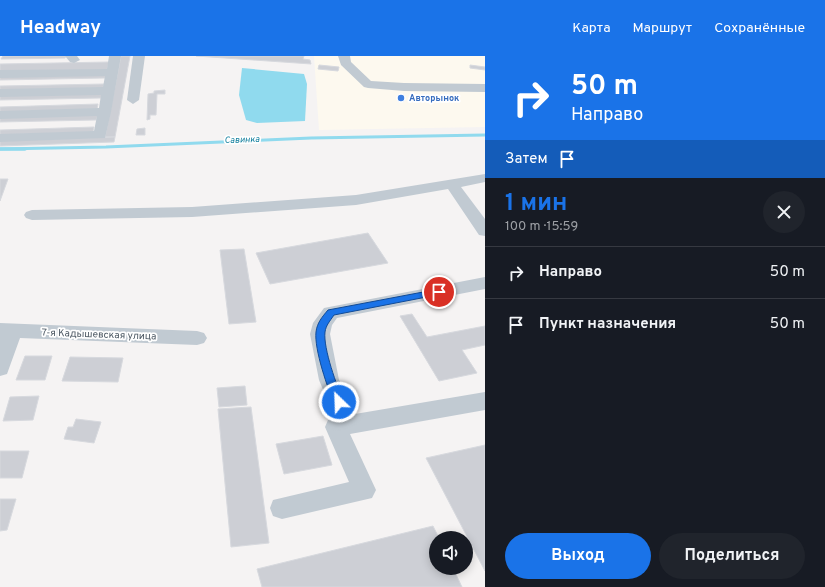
<!DOCTYPE html>
<html lang="ru">
<meta charset="utf-8">
<style>
:root{--surface:#171b24;--page:#20242c;--text:#f1f3f6;--muted:#9ea1a6;--line:#363941;--accent:#1a73e8}
body{margin:0;font-family:Overpass,sans-serif;background:var(--page);color:var(--text);height:100vh;display:flex;flex-direction:column;font-size:15px;white-space:nowrap}
*{box-sizing:border-box;margin:0}
p{font-size:13px;color:var(--muted)}
.icon{flex:none;width:22px;height:22px;fill:none;stroke:currentColor;stroke-width:2;stroke-linecap:round;stroke-linejoin:round}
.map{position:relative;flex:1;overflow:hidden}
.side{display:flex;flex-direction:column;background:var(--surface);width:340px}
.side>*{flex:none}
.top-card{background:#1a73e8;color:#fff;overflow:hidden}
.fabs{position:absolute;left:429px;top:475px;display:grid;gap:8px}
.fabs a{display:grid;place-items:center;width:44px;height:44px;border-radius:50%;background:var(--surface);box-shadow:0 2px 10px #0003;font-size:20px}
.pin{position:absolute;display:grid;place-items:center;width:34px;height:34px;color:#fff;margin:-17px;border:2px solid #fff;border-radius:50%;box-shadow:0 1px 4px #0007}
.me{position:absolute;width:44px;margin:-22px;rotate:336deg;stroke-linejoin:round;filter:drop-shadow(0 0 3px #0008)}
.turn{display:flex;align-items:center;gap:14px;height:84px;padding:0 20px;font-size:18px}
.turn .icon{width:52px;height:52px;stroke-width:2.5}
.turn b{display:block;font-size:28px;line-height:34px}
.then{display:flex;align-items:center;height:38px;padding:0 20px;background:#0003;gap:8px;font-size:15px}
.round{display:grid;place-items:center;flex:none;width:42px;height:42px;border-radius:21px;background:var(--page)}
.overview{display:flex;align-items:center;justify-content:space-between;height:68px;padding:0 20px}
h1{font-size:24px;font-weight:700;line-height:30px;color:var(--accent)}
.action{display:flex;gap:8px;margin-top:auto;padding:8px 20px}
.action a{flex:1;height:46px;border-radius:24px;background:var(--accent);color:#fff;font-size:16px;font-weight:700;line-height:46px;text-align:center}
.action a+a{background:var(--page);color:var(--text)}
ul{padding:0;list-style:none}
li{display:flex;align-items:center;gap:12px;height:52px;padding:0 20px;border-top:1px solid var(--line)}
li div{flex:1}
li b{display:block;font-size:15px}
li em{font-style:normal}
header{display:flex;align-items:center;gap:24px;box-sizing:border-box;height:56px;padding:0 20px;background:var(--accent);color:#fff}
header strong{font-size:19px}
nav{display:flex;gap:22px;margin-inline-start:auto;font-size:14px}
main{display:flex;flex:1;min-height:0}
.map>svg:first-child{display:block}
</style>
<header>
<strong>Headway</strong>
<nav><a>Карта</a><a>Маршрут</a><a>Сохранённые</a></nav>
</header>
<main>
<div class="map">
<svg width="485" height="531" viewBox="0 0 485 531">
<rect width="100%" height="100%" fill="#f5f3f3"/>
<path fill="#fdf9ef" d="M314,0H485V71L319,74Z"/>
<path fill="#90daee" d="M242,12L304,18L307,28L305,65L257,67L246,64L239,39Z"/>
<g fill="none" stroke-linecap="round" stroke-linejoin="round">
<path stroke="#90daee" stroke-width="3" d="M0,93L106,91L311,82L485,79"/>
<path stroke="#90daee" stroke-width="3.5" d="M0,93H25"/>
</g>
<g fill="#cdcfd5" stroke="#d7d9de">
<path d="M3,0H66L65,2L1,3Z"/>
<path d="M121,0H130L115,81H105Z"/>
<path d="M196,0H304L303,3L310,4L311,8Z"/>
<path d="M109,6L107,14L0,16V8Z"/>
<path d="M319,9L339,11L338,15L318,13Z"/>
<path d="M470,9L485,11V14L470,12Z"/>
<path d="M106,18L105,22L0,24V20Z"/>
<path d="M104,28L103,32L0,34V30Z"/>
<path d="M165,34V38H157L156,59H150V63L147,64L148,38L154,37V35Z"/>
<path d="M102,37L101,42L0,44V39Z"/>
<path d="M98,48L97,53L0,56V51Z"/>
<path d="M98,59L96,64L0,66V61Z"/>
<path d="M94,71L93,76L0,79V74Z"/>
<path d="M145,72V79H136L137,73Z"/>
<path d="M115,81L114,86L0,90V84Z"/>
<path d="M0,123H8L0,145Z"/>
<path d="M368,177L388,207L270,228L256,197Z"/>
<path d="M244,193L256,266L229,268L220,194Z"/>
<path d="M412,258L427,281L485,270V289L462,294L477,317L439,325L400,260Z"/>
<path d="M25,300H52L45,324H16Z"/>
<path d="M70,301L123,302L118,326L62,325Z"/>
<path d="M245,330L247,349L219,351L217,332Z"/>
<path d="M39,340L33,364L3,365L10,341Z"/>
<path d="M251,351L269,487L231,491L218,353Z"/>
<path d="M76,363L101,366L94,387L64,383L68,371H73Z"/>
<path d="M323,380L332,409L284,418L276,388Z"/>
<path d="M485,389V515L426,402Z"/>
<path d="M0,395H29L22,422H0Z"/>
<path d="M0,443H16L7,474L0,475Z"/>
<path d="M433,470L439,482H436V512H453L462,531H262L257,513Z"/>
</g>
<g fill="none" stroke-linecap="round" stroke-linejoin="round">
<g fill="#c1cad2" fill-rule="evenodd">
<path d="M65,0H77L80,4L74,7L70,6Z"/>
<path d="M109,0H121L111,56L105,82L0,86V78L94,75L97,60L0,63V55L99,52L101,39L0,41V33L103,31L105,20L0,22V14L107,13Z"/>
<path d="M133,0H145L139,44L133,48L127,44Z"/>
<path d="M338,0H350L351,6L371,25L404,27L485,28V36L404,35L368,32L364,31L341,9Z"/>
<path d="M485,118V126L461,131L485,163V180L479,179L448,133L356,149L192,161L32,164L26,162L24,159L26,156L32,154L192,151L356,139Z"/>
<path d="M485,221V233L337,262L332,269L330,278L339,324L355,358L485,336V354L350,378L376,434L372,442L282,463L273,460L270,452L273,444L349,426L325,371L328,364L335,362L319,324L310,278L313,267L324,252Z"/>
<path d="M0,267L197,275L204,277L207,282L204,287L197,289L20,282L7,318L0,320Z"/>
</g>
</g>
<path fill="#1a73e8" stroke="#114b97" d="M439,233L442,234V238L334,259C330,265 326,269 325,276C323,292 337,331 344,346L343,349H335C328,334 314,293 316,276C317,267 322,261 328,254Z"/>
<circle fill="#3f7fe0" stroke="#fff" stroke-width="1.5" cx="401" cy="42" r="4"/>
<g text-anchor="middle" dominant-baseline="central" stroke-width="3.5" stroke-linejoin="round" paint-order="stroke">
<g font-size="9" font-weight="bold" fill="#366cbe" stroke="#fff" text-anchor="start">
<text x="409" y="42">Авторынок</text>
</g>
<g font-size="9" font-style="italic" fill="#0c7c9b" stroke="#fff">
<text transform="translate(242 84) rotate(-2)">Савинка</text>
</g>
<g font-size="10" fill="#4a5661" stroke="#fff">
<text transform="translate(99 279) rotate(2)">7-я Кадышевская улица</text>
</g>
</g>
</svg>
<div class="fabs">
<a><svg class="icon" aria-label="sound" viewBox="0 0 24 24"><path d="M4 9h4l5-4v14l-5-4H4zM17 9q2 3 0 6"/></svg></a>
</div>
<div class="pin" style="left:439px;top:236px;background:#d93025"><svg class="icon" aria-label="arrive" viewBox="0 0 24 24"><path d="M6 21V4h12l-3 4 3 4H6"/></svg></div>
<svg class="me" style="left:339px;top:346px" viewBox="-20 -20 40 40"><circle r="17" fill="#1a73e8" stroke="#fff" stroke-width="3"/><path d="M0-11L8 9 0 5-8 9z" fill="#fff"/></svg>
</div>
<section class="side">
<div class="top-card">
<div class="turn"><svg class="icon" aria-label="right" viewBox="0 0 24 24"><path d="M7 20v-9h11M14 6l5 5-5 5"/></svg><div><b>50 m</b>Направо</div></div>
<div class="then">Затем<svg class="icon" aria-label="arrive" viewBox="0 0 24 24"><path d="M6 21V4h12l-3 4 3 4H6"/></svg></div>
</div>
<div class="overview"><div><h1>1 мин</h1><p>100 m · 15:59</p></div><a class="round"><svg class="icon" aria-label="close" viewBox="0 0 24 24"><path d="M6 6l12 12M18 6L6 18"/></svg></a></div>
<ul>
<li><svg class="icon" aria-label="right" viewBox="0 0 24 24"><path d="M7 20v-9h11M14 6l5 5-5 5"/></svg><div><b>Направо</b></div><em>50 m</em></li>
<li><svg class="icon" aria-label="arrive" viewBox="0 0 24 24"><path d="M6 21V4h12l-3 4 3 4H6"/></svg><div><b>Пункт назначения</b></div><em>50 m</em></li>
</ul>
<div class="action"><a>Выход</a><a>Поделиться</a></div>
</section>
</main>
